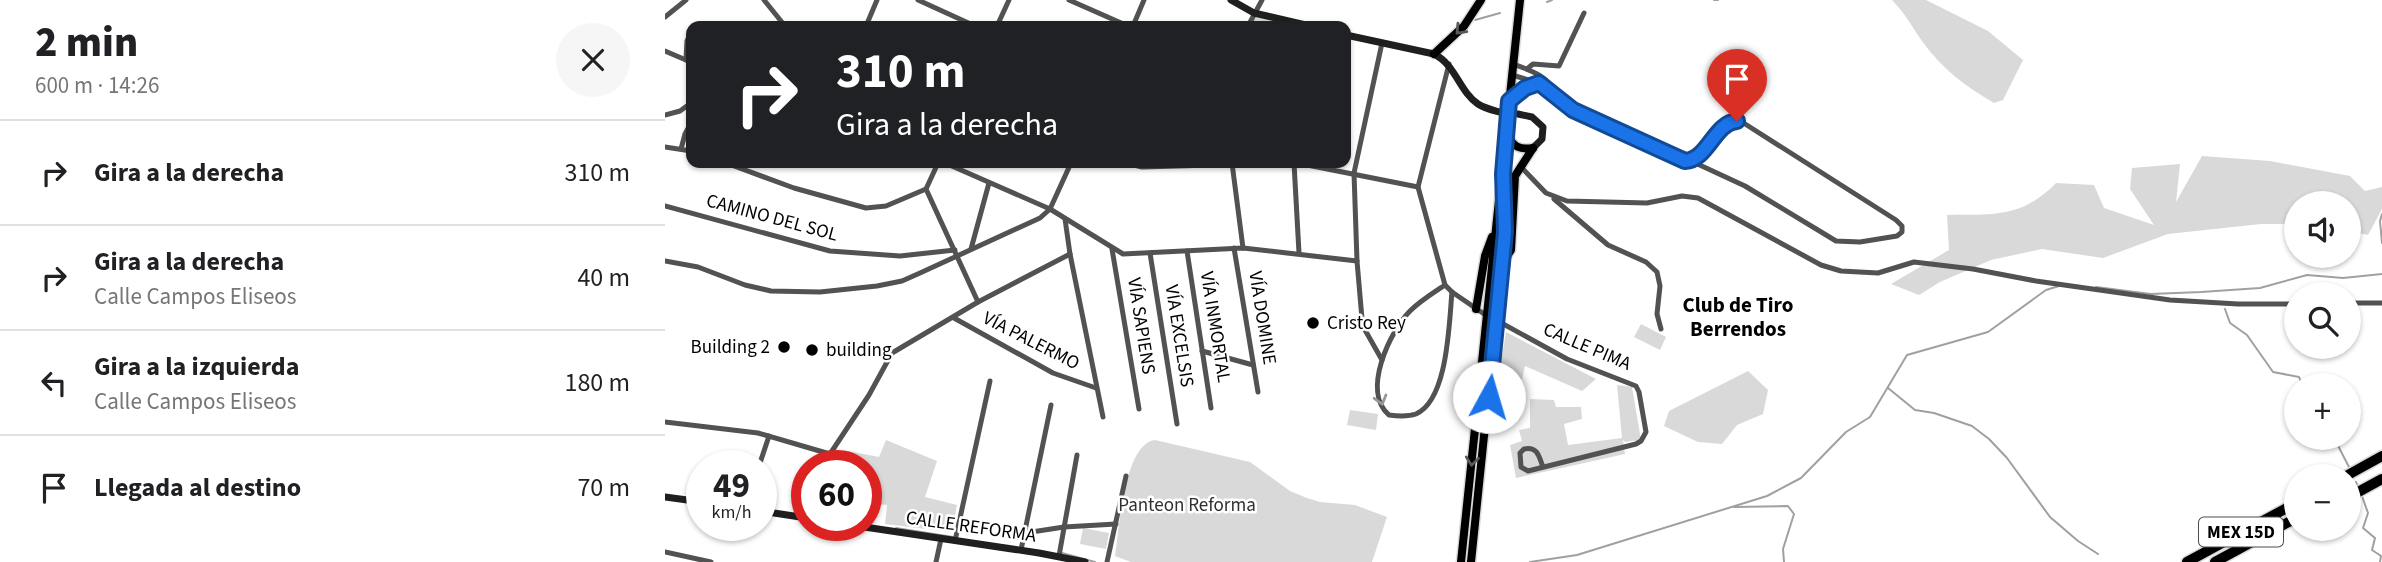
<!DOCTYPE html>
<html lang="es">
<meta charset="utf-8">
<style>
:root{--surface:#fff;--page:#f6f6f6;--text:#202124;--muted:#757577;--line:#e0e0e0}
body{margin:0;font-family:"Source Sans 3",sans-serif;background:var(--page);color:var(--text);height:100vh;display:flex;flex-direction:column;font-size:26px;white-space:nowrap}
*{box-sizing:border-box;margin:0}
p{font-size:23px;color:var(--muted)}
.icon{flex:none;width:38px;height:38px;fill:none;stroke:currentColor;stroke-width:2;stroke-linecap:round;stroke-linejoin:round}
.map{position:relative;flex:1;overflow:hidden}
.sheet{display:flex;flex-direction:column;background:var(--surface);width:665px}
.sheet>*{flex:none}
.top-card{position:absolute;left:21px;top:21px;width:665px;height:147px;border-radius:14px;box-shadow:0 2px 5px #0004;background:#202124;color:#fff;overflow:hidden}
.buttons{position:absolute;left:1619px;top:191px;display:grid;gap:14px}
.buttons a{display:grid;place-items:center;width:77px;height:77px;border-radius:50%;background:var(--surface);box-shadow:0 2px 5px #0004;font-size:35px}
.speed{position:absolute;left:21px;top:450px;display:flex;gap:14px;font-size:35px;font-weight:700;text-align:center}
.speed>*{display:grid;place-content:center;width:91px;height:91px;border-radius:50%;background:var(--surface);box-shadow:0 2px 5px #0004;line-height:1}
.speed small{font-size:18px;font-weight:400}
.speed .limit{border:10px solid #d22;background:#fff;color:#111}
.pin{position:absolute;display:grid;place-items:center;width:60px;height:60px;color:#fff;margin:-72px -30px;border-radius:50% 50% 50% 0;rotate:-45deg;box-shadow:0 0 7px #0007}
.pin .icon{rotate:45deg}
.me{position:absolute;width:77px;margin:-38px;rotate:6deg;stroke-linejoin:round;filter:drop-shadow(0 0 5px #0008)}
.turn{display:flex;align-items:center;gap:24px;height:147px;padding:0 35px;font-size:32px}
.turn .icon{width:91px;height:91px;stroke-width:2.5}
.turn b{display:block;font-size:49px;line-height:60px}
.round{display:grid;place-items:center;flex:none;width:74px;height:74px;border-radius:37px;background:var(--page)}
.headline{display:flex;align-items:center;justify-content:space-between;height:119px;padding:0 35px}
h1{font-size:42px;font-weight:800;line-height:52px}
ul{padding:0;list-style:none}
li{display:flex;align-items:center;gap:21px;height:105px;padding:0 35px;border-top:2px solid var(--line)}
li div{flex:1}
li b{display:block;font-size:26px}
li em{font-style:normal}
main{display:flex;flex:1;min-height:0}
.map>svg:first-child{display:block}
</style>
<main>
<section class="sheet">
<div class="headline"><div><h1>2 min</h1><p>600 m · 14:26</p></div><a class="round"><svg class="icon" aria-label="close" viewBox="0 0 24 24"><path d="M6 6l12 12M18 6L6 18"/></svg></a></div>
<ul>
<li><svg class="icon" aria-label="right" viewBox="0 0 24 24"><path d="M7 20v-9h11M14 6l5 5-5 5"/></svg><div><b>Gira a la derecha</b></div><em>310 m</em></li>
<li><svg class="icon" aria-label="right" viewBox="0 0 24 24"><path d="M7 20v-9h11M14 6l5 5-5 5"/></svg><div><b>Gira a la derecha</b><p>Calle Campos Eliseos</p></div><em>40 m</em></li>
<li><svg class="icon" aria-label="left" viewBox="0 0 24 24"><path d="M17 20v-9H6M10 6l-5 5 5 5"/></svg><div><b>Gira a la izquierda</b><p>Calle Campos Eliseos</p></div><em>180 m</em></li>
<li><svg class="icon" aria-label="arrive" viewBox="0 0 24 24"><path d="M6 21V4h12l-3 4 3 4H6"/></svg><div><b>Llegada al destino</b></div><em>70 m</em></li>
</ul>
</section>
<div class="map">
<svg width="1717" height="562" viewBox="0 0 1717 562">
<rect width="100%" height="100%" fill="#fff"/>
<g fill="#d9d9d9">
<path d="M1227,0H1261L1323,31L1358,60L1338,100L1329,103C1301,87 1276,68 1257,41C1247,27 1240,13 1227,0Z"/>
<path d="M590,14L643,26H587Z"/>
<path d="M1537,156L1605,161L1685,176L1700,191L1717,187V209L1703,235L1684,231V203H1631V224H1596L1503,234L1438,258L1377,249L1326,260L1275,282L1254,295L1226,284L1284,250L1282,215C1327,214 1356,219 1391,183L1429,185L1439,208L1489,225L1465,189L1467,168L1515,164L1511,202Z"/>
<path d="M976,324L1001,337L995,350L969,337Z"/>
<path d="M841,332L931,379L917,391L860,366L856,383L835,385L837,356Z"/>
<path d="M1083,371L1103,390L1098,414L1072,425L1057,444L1033,442L999,426L1004,411Z"/>
<path d="M952,385L967,387L976,440L960,442L958,440L960,454L851,478L845,445L857,441L854,430L865,428V399L889,400L891,407H916L917,419L899,424L903,445L957,438Z"/>
<path d="M685,410L713,414L711,430L682,425Z"/>
<path d="M221,440L272,461L260,497L292,505L286,532L220,524L222,505L201,503V466L176,465L183,451L214,457Z"/>
<path d="M490,440L585,462L625,491L642,498L655,502L690,505L722,517L707,562H466L450,556C454,530 459,443 490,440Z"/>
<path d="M418,528L444,533L441,549L415,544Z"/>
</g>
<g fill="none" stroke-linecap="round" stroke-linejoin="round">
<g stroke="#a0a0a0" stroke-width="2">
<path d="M1049,0H1053"/>
<path d="M882,2L887,0"/>
<path d="M810,20L835,13"/>
<path d="M1717,214L1715,221L1717,243"/>
<path d="M1431,287L1486,294L1536,292L1595,288L1642,275L1678,278L1717,274"/>
<path d="M1560,309L1565,323L1582,335L1608,372L1634,377L1637,385"/>
<path d="M1223,388L1250,410L1269,413L1307,426L1324,439L1342,458L1385,517L1413,541L1433,554"/>
<path d="M1669,438L1684,467"/>
<path d="M1691,482L1693,487"/>
<path d="M1697,496L1703,513L1698,528L1710,538L1707,550L1716,556L1715,562"/>
<path d="M1069,507L1123,506L1129,514L1118,549L1119,562"/>
<path d="M231,528L288,537"/>
<path d="M397,553L430,562"/>
<path d="M865,562L912,555L1102,496L1136,478L1181,432L1205,417L1242,355L1323,332L1381,290L1394,286"/>
</g>
<defs>
<g id="primary">
<path d="M769,54L799,26L816,0"/>
<path d="M844,101L860,88L874,83"/>
<path d="M843,135C848,147 855,150 868,148"/>
<path d="M837,264L846,250L850,176L868,148"/>
<path d="M811,309L820,256L827,237"/>
<path d="M796,562L855,0"/>
<path d="M806,562L840,232L839,192"/>
</g>
<g id="highway">
<path d="M1681,476L1717,456"/>
<path d="M1684,497L1717,479"/>
<path d="M1522,562L1631,503"/>
<path d="M1550,562L1631,518"/>
</g>
</defs>
<use href="#primary" stroke="#dbdbdb" stroke-width="11"/>
<use href="#highway" stroke="#dbdbdb" stroke-width="13"/>
<g stroke="#525252" stroke-width="5">
<path d="M99,0L120,26"/>
<path d="M253,0L310,26"/>
<path d="M404,0L463,26"/>
<path d="M0,17L21,0"/>
<path d="M34,26H45"/>
<path d="M201,26L212,0"/>
<path d="M332,26L344,0"/>
<path d="M468,26L479,0"/>
<path d="M583,26L597,0"/>
<path d="M0,51L21,60"/>
<path d="M21,60L22,41L26,32"/>
<path d="M784,64L753,187L780,285L787,292L822,316"/>
<path d="M848,64C867,71 882,75 891,95"/>
<path d="M862,69L868,64L894,66L919,13"/>
<path d="M847,75L874,83L907,110L1020,161L1031,158L1062,123L1077,122L1231,220L1237,226V232L1232,236L1195,242L1171,241L1080,186L1026,161"/>
<path d="M0,115L15,111L26,103"/>
<path d="M0,147L26,151"/>
<path d="M16,149L20,134L26,123"/>
<path d="M61,163L129,188L201,208L221,206L261,189"/>
<path d="M280,163L385,209L458,254L578,248L692,261"/>
<path d="M461,163L477,167L618,163"/>
<path d="M567,163L578,248"/>
<path d="M629,163L634,253"/>
<path d="M632,163L753,187"/>
<path d="M855,166L881,193L902,201L982,203L1017,196L1033,198L1156,265L1176,271L1213,273L1249,262L1308,269L1371,281L1505,300L1573,304H1631"/>
<path d="M889,199L943,245L981,262L992,272L995,286L992,314L996,329"/>
<path d="M0,206L165,251L235,256L290,250"/>
<path d="M400,219L405,254L438,417"/>
<path d="M569,248L593,392"/>
<path d="M306,249L324,183"/>
<path d="M447,249L474,409"/>
<path d="M522,251L546,408"/>
<path d="M485,253L512,424"/>
<path d="M0,261L33,267L80,285L106,291L155,292L212,286L237,281L255,273L375,218L385,209L406,163"/>
<path d="M780,285C768,293 755,301 745,311C725,331 696,392 724,415C732,416 742,417 751,414C783,400 784,323 787,292"/>
<path d="M313,302L405,254"/>
<path d="M1684,303H1717"/>
<path d="M289,318L388,373L431,388"/>
<path d="M831,320L902,359L971,386L974,392L981,432L976,441L971,444L863,471L856,467L855,453L859,449C873,446 874,457 878,467"/>
<path d="M537,351L588,365"/>
<path d="M717,360L700,330L697,319L692,261L689,173L717,43"/>
<path d="M0,422L93,433L165,454"/>
<path d="M94,466L104,436"/>
<path d="M160,466L165,454L204,395L227,353L313,302L261,189L273,163"/>
<path d="M360,533L399,527L451,524"/>
<path d="M290,541L325,381"/>
<path d="M356,550L386,405"/>
<path d="M0,552L46,562"/>
<path d="M394,556L412,455"/>
<path d="M271,562L276,539"/>
<path d="M442,562L461,476"/>
</g>
<g stroke="#1f1f1f" stroke-width="7">
<path d="M566,0L589,13L645,26"/>
<path d="M681,35L769,54C791,65 794,91 813,104C819,108 827,110 834,112"/>
<path d="M853,114L867,117L878,127L877,139L868,148"/>
<path d="M0,497L37,502"/>
<path d="M96,511L142,518"/>
<path d="M186,525L374,553L420,562"/>
</g>
<use href="#primary" stroke="#000" stroke-width="8"/>
<use href="#highway" stroke="#000" stroke-width="10"/>
</g>
<defs><path id="oneway-chevron" d="M-2-3.5L2.5 0L-2 3.5" fill="none" stroke-width="1.6" stroke-linecap="round" stroke-linejoin="round" transform="scale(1.75)"/></defs>
<g stroke="#595959">
<use href="#oneway-chevron" transform="translate(795 30) rotate(133)"/>
<use href="#oneway-chevron" transform="translate(807 461) rotate(96)"/>
</g>
<use stroke="#979797" href="#oneway-chevron" transform="translate(716 400) rotate(74)"/>
<g fill="none" stroke-linecap="round" stroke-linejoin="round">
<defs>
<path id="route" d="M824,397L840,232L838,174L844,101L860,88L874,83L908,110L1020,161C1043,160 1049,123 1072,121"/>
</defs>
<use href="#route" stroke="#114b97" stroke-width="18"/>
<use href="#route" stroke="#1a73e8" stroke-width="12"/>
</g>
<g fill="#000" stroke="#fff" stroke-width="2.5">
<circle cx="648" cy="323" r="7"/>
<circle cx="119" cy="347" r="7"/>
<circle cx="147" cy="350" r="7"/>
</g>
<g text-anchor="middle" dominant-baseline="central" stroke-width="5" stroke-linejoin="round" paint-order="stroke">
<rect fill="#fff" stroke="#4c4c4c" stroke-width="2" x="1534" y="517.5" width="84" height="29" rx="5"/>
<g font-size="18" font-weight="bold" fill="#000">
<text x="1576" y="532">MEX 15D</text>
</g>
<g font-size="19" fill="#000" stroke="#fff">
<text transform="translate(107 218) rotate(15)">CAMINO DEL SOL</text>
<text transform="translate(597 318) rotate(81)">VÍA DOMINE</text>
<text transform="translate(476 326) rotate(81)">VÍA SAPIENS</text>
<text transform="translate(550 327) rotate(81)">VÍA INMORTAL</text>
<text transform="translate(514 336) rotate(81)">VÍA EXCELSIS</text>
<text transform="translate(366 341) rotate(27)">VÍA PALERMO</text>
<text transform="translate(922 347) rotate(23)">CALLE PIMA</text>
<text transform="translate(306 527) rotate(8)">CALLE REFORMA</text>
</g>
<g font-size="19" fill="#000" stroke="#fff" text-anchor="start">
<text x="662" y="323">Cristo Rey</text>
<text x="105" y="347" text-anchor="end">Building 2</text>
<text x="161" y="350">building</text>
</g>
<g font-size="19" fill="#303030" stroke="#fff">
<text x="522" y="505">Panteon Reforma</text>
</g>
<g font-size="21" font-weight="bold" fill="#000" stroke="#fff">
<text x="1073" y="305">Club de Tiro<tspan x="1073" dy="24">Berrendos</tspan></text>
</g>
</g>
</svg>
<div class="buttons">
<a><svg class="icon" aria-label="sound" viewBox="0 0 24 24"><path d="M4 9h4l5-4v14l-5-4H4zM17 9q2 3 0 6"/></svg></a>
<a><svg class="icon" aria-label="search" viewBox="0 0 24 24"><circle cx="10" cy="10" r="6"/><path d="M15 15l6 6"/></svg></a>
<a>+</a>
<a>−</a>
</div>
<div class="speed"><div>49<small>km/h</small></div><div class="limit">60</div></div>
<div class="pin" style="left:1072px;top:121px;background:#d93025"><svg class="icon" aria-label="arrive" viewBox="0 0 24 24"><path d="M6 21V4h12l-3 4 3 4H6"/></svg></div>
<svg class="me" style="left:824px;top:397px" viewBox="-20 -20 40 40"><circle r="19" fill="#fff"/><path d="M0-13L10 11 0 6-10 11z" fill="#1a73e8"/></svg>
<div class="top-card">
<div class="turn"><svg class="icon" aria-label="right" viewBox="0 0 24 24"><path d="M7 20v-9h11M14 6l5 5-5 5"/></svg><div><b>310 m</b>Gira a la derecha</div></div>
</div>
</div>
</main>
